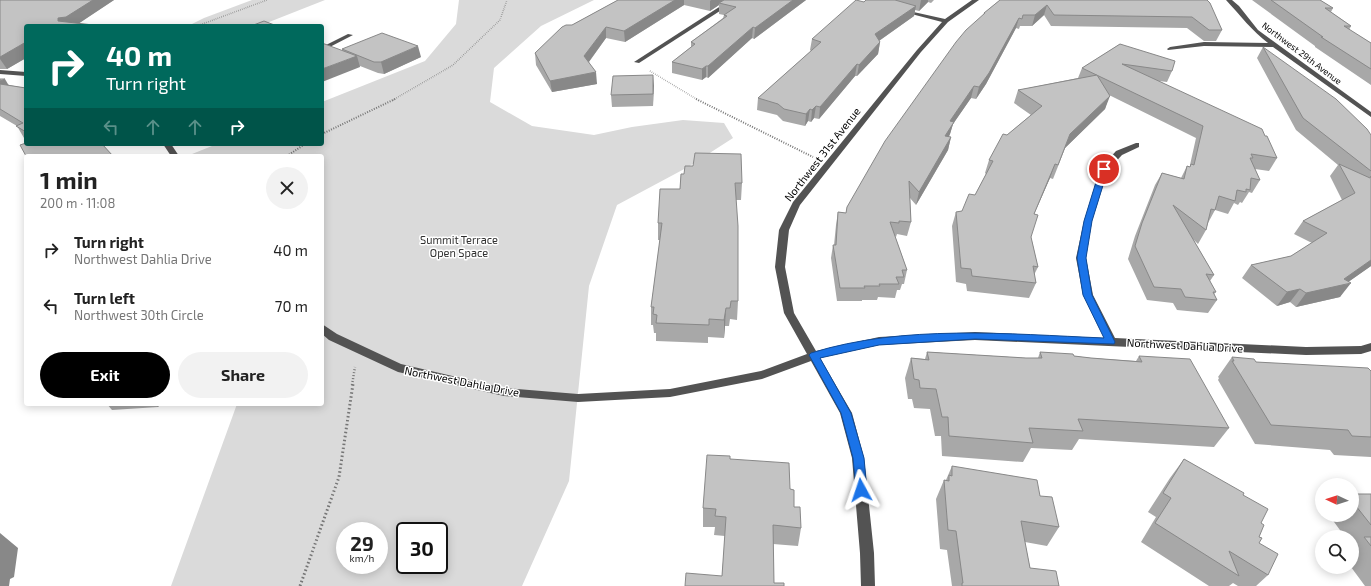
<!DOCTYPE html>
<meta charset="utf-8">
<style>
:root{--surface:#fff;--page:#f2f2f2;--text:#222;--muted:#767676;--accent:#000}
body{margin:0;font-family:"Exo 2",sans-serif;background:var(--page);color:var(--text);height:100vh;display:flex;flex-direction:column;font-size:15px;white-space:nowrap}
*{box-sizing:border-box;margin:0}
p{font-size:13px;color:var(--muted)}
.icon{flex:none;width:22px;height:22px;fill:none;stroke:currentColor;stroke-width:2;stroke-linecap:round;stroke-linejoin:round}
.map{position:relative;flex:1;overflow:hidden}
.panel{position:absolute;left:24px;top:154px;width:300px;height:252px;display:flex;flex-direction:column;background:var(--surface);border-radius:4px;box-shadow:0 2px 10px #0003}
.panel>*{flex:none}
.hud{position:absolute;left:24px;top:24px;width:300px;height:122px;border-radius:4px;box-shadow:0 2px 10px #0003;background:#00695c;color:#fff;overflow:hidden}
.needle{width:26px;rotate:274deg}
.fabs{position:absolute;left:1315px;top:478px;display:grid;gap:8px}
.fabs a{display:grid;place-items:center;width:44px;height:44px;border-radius:50%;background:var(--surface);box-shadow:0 2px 10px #0003;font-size:20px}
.speed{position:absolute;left:336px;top:522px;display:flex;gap:8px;font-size:20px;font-weight:700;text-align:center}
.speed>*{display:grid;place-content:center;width:52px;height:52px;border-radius:50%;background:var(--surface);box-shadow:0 2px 10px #0003;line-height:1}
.speed small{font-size:10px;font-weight:400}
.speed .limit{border:2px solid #111;border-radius:6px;background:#fff;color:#111}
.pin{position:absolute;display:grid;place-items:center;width:34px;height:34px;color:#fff;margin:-17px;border:2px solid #fff;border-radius:50%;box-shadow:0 1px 4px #0007}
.me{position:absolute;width:44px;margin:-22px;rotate:355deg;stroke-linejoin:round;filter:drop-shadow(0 0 3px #0008)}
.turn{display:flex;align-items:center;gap:14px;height:84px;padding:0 16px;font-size:18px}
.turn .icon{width:52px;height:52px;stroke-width:2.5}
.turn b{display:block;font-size:28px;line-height:34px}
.lanes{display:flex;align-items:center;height:38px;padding:0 16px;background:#0003;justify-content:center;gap:20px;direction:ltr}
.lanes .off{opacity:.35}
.round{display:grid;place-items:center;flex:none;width:42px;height:42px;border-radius:21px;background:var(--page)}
.summary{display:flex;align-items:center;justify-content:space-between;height:68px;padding:0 16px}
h1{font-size:24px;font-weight:700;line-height:30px}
.cta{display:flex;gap:8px;margin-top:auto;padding:8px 16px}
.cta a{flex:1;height:46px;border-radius:24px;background:var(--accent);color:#fff;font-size:16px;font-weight:700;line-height:46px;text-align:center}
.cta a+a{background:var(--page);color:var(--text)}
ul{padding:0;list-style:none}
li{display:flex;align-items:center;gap:12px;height:56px;padding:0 16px}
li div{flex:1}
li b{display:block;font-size:15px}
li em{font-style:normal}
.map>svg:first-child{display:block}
</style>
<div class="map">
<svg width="1371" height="586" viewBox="0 0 1371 586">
<rect width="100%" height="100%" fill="#fff"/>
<g fill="#dadada" fill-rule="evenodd">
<path d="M252,0H325L259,26H188L204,18Z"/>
<path d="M459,0H594L541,26L494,68L490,102L532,126L594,135L632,127L683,120L724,123L733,138L688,167L617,205L589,286L569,481L522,586H171L237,404H322V156H187L217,144H322V102L425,61L456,24ZM345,531H379V565H345ZM405,531H439V565H405Z"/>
</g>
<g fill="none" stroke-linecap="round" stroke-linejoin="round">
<g stroke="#757575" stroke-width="1.5" stroke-dasharray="0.5 1.5" stroke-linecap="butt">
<path d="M197,26L267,0"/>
<path d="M650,71L698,100"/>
<path d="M393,100L453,65L500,20L507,0"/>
</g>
<g stroke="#757575" stroke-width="2" stroke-dasharray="1 1.5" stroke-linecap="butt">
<path d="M696,99L813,157"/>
<path d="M322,134L395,99"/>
<path d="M287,156L305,144"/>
</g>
<path stroke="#757575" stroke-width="2.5" stroke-dasharray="1 2" stroke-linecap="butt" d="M352,385L355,367"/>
<path stroke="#757575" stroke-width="3" stroke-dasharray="1.5 2.5" stroke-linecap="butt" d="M300,586L339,477L353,384"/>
<g fill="#535353" fill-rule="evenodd">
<path d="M730,0H737L639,63L634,62Z"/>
<path d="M972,0H979L948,22L921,52L800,205L789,230L785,267L794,313L816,351L879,337L975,332L1104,338L1083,295L1076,258L1084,221L1100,169L1116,151L1136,143H1139V147L1122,155L1108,170L1092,221L1086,258L1093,295L1115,338L1306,347L1361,346L1371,343V351L1361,354L1306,355L975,340L879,345L820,358L852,413L864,458L874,553L875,586H861L860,553L852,458L840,413L811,361L762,379L670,397L578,402L504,396L398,372L329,340L322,334V324L337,334L401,364L504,388L578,394L670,389L761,371L807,354L784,313L775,267L779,230L793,202L917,50L942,22L900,11V9L945,19Z"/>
<path d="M1226,0H1232L1239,6L1258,30L1371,112V117L1273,47L1204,46L1168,50L1167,49L1170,47L1204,42L1268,43C1252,31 1240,15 1226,0Z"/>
<path d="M348,34L353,35L322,51V47Z"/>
<path d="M0,70L26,72V76L0,74Z"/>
<path d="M163,144H171L179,156H171Z"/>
</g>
</g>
<g fill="#a8a8a8">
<path d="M0,0H114L79,23L26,26V58L7,69H0Z"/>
<path d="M618,0H806L754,39L752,38L708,78L706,77L702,80L672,73V62L691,47V42L723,18L724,15L719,14V5L710,11L684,5L625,42L606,38L589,62L597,84L552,92L536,65L535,53L572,25Z"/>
<path d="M866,0H934L931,3L928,2L919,11L915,10L914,16L879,41L880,42L878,54L857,76H855L819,119L814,118L811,122L808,121L805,126L783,121L777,115L757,110L758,98L811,51L810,50L812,39Z"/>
<path d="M1000,0H1207L1222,30L1216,41H1204L1187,28L1051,26L1044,15L1032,26H1020L1019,29L1016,28L986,84L976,99L971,98L953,124L950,134L949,137H951L948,150L916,205L910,198L911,222L907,236L897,234L896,237L895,236L907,270L904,284H902L900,290H897L895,298L878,297L877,300H862V301H837L831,258L833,245H834L836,225L838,212L846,213L847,207L983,15L984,13Z"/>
<path d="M1252,0H1320L1333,8L1331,12L1351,26L1349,30L1371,43V85L1315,47V46Z"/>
<path d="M1120,44L1172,71L1167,82L1159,81L1265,136L1277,158L1269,171L1255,169L1260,180L1252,193L1249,192L1242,203L1240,202L1238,205L1234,203L1228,214L1215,210L1208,223L1206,230L1198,244L1193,239L1214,275L1210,281L1216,292L1214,294L1217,300L1208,313L1177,310L1173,303L1147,300L1128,259L1135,236L1155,185L1162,173L1181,178L1187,166L1190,167V165L1196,138L1109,95L1105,109L1065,148L1053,179L1050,178L1034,214L1031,237L1038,267L1034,275L1036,283L1029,298L967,291L966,284L956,282L952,226L956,212L962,211L975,195L986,174L985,173L989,160L1007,135L1031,115L1014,103L1018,90L1078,78L1082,68Z"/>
<path d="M1263,47L1371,135V266L1348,282L1340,297L1296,307L1290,302L1277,306L1242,278L1251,265L1291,256L1312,243L1294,234L1303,221L1342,200L1330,176L1338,165L1296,130L1257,58Z"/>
<path d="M342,49L421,57L384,74L378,73L360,66V67L342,50Z"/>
<path d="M653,75V106L612,107L611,95Z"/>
<path d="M0,79L9,85L26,88V139L24,138L17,126L0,116Z"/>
<path d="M681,174L742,183L741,200H736L738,301L737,320L730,319L729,326H725L724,338L708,337V343L656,341V333H654L653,325H651V307L660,240H658V223L680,189Z"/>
<path d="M927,352L1026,358H1038L1040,352L1091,358L1136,361L1139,356L1229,428L1214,447L1079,439L1072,450L1031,448L1023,462L942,456L941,436H935L930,409L914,408L912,399H908L905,378L911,358L925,359Z"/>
<path d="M1232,357L1256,362L1371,371V457L1334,455L1330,450L1255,444L1218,380L1219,378L1218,377Z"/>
<path d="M107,404H160L158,407L112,410Z"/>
<path d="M730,459L790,489L794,507L801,528L798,546L773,544L774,583L784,586L722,576L725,536L714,535L715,527H703V508Z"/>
<path d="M1184,459L1243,495L1261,523L1259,537V543L1268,575L1256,586H1238L1233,583L1229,586H1209L1141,542L1156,517L1148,512L1170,478Z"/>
<path d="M952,466L1040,496L1059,527L1047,546L1025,542L1030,568L1059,586H952L947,550L940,549L936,499L944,480H946Z"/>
<path d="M1352,494H1371V586H1365L1351,567H1352V548L1353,547L1352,546V537H1345L1329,515H1352Z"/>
</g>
<g fill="#888">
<path d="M93,0H114L75,26L58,21V18Z"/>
<path d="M675,0H684V5L625,42L624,31Z"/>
<path d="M711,0H727L719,3V5L710,11V1Z"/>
<path d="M793,0H806L754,39L755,28Z"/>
<path d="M921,0H928V2L919,11Z"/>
<path d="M1047,5L1044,15L1032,26L1035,15Z"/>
<path d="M916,6L914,16L873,45L875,34Z"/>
<path d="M1019,18L1016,28L986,84L976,99L979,87Z"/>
<path d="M606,27V38L585,67L584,56Z"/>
<path d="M753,27L752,38L708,78V66Z"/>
<path d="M26,42V58L7,69L0,59V57Z"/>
<path d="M880,42L878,54L857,76L859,65Z"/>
<path d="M418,46L421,57L384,74L381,62Z"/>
<path d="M357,56L360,67L322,82V69Z"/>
<path d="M857,64L855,76L819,119L820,107Z"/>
<path d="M706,66V77L702,80V69Z"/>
<path d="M596,72L597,84L552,92L550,81Z"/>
<path d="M653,75L654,86L653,106Z"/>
<path d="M5,79L12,91L0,88V81Z"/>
<path d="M974,86L971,98L953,124L950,134L942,148L945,136L950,121Z"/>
<path d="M1110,96L1105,109L1065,148L1053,179L1070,134Z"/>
<path d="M816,106L814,118L811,122L812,110Z"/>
<path d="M810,109L808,121L805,126L806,114Z"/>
<path d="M951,137L948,150L916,205L919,192Z"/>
<path d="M1055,164L1050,178L1028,228L1034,214Z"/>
<path d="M1371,260V266L1344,285L1351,283L1340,297L1296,307L1306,293L1344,279Z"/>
<path d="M1300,289L1290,302L1277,306L1287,292Z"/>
<path d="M726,308L725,326L724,338V320Z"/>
<path d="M156,404H160L158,407Z"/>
<path d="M0,533L18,548L14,577L10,579L9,586H0Z"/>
</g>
<g fill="#c3c3c3" stroke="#888">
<path d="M0,0H93L66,17L58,18V21L102,26H26V42L0,57Z"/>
<path d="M618,0H675L624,31L606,27L584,56L596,72L550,81L535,53L562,27L566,25H572Z"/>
<path d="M724,0H793L755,28L753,27L708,66H706L702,69L672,62L695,44L691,42L727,16L724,15L736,7L719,3Z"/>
<path d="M856,0L864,2L866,0H895L916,6L875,34L880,42L859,65L857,64L820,107L816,106L812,110L810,109L806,114L784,109L778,104L758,98L821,42L812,39Z"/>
<path d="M1000,0H1207L1210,3L1222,30H1209L1192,17L1054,15L1047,5L1035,15H1023L1022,19L1019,18L989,73L979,87L974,86L950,121L954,122L945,136L951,137L919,192L909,181L911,222L899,221V223L890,222L907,270H902L904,277H896L899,284H879L880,286H864L865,288H840L833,245H836L838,212L846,213L847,207L885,141L956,42L966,30L985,13H984Z"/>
<path d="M1271,0H1320L1333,8H1325L1351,26H1344L1371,43V69L1321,37H1323Z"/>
<path d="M264,21L277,26H251Z"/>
<path d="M382,33L418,46L381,62H374L342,49Z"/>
<path d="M322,43L357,56L322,69Z"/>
<path d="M1120,44L1175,61L1172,71L1122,64L1262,129L1265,136H1267L1277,158L1251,154L1253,158H1250L1260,180L1251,178L1250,190L1246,189V192L1237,190L1235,201L1219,196L1215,210L1211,209L1206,230L1173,205L1214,275L1206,274L1216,292H1213L1217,300L1185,297L1181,289L1154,287L1135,246L1142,223L1162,173L1184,179L1187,166L1190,167L1191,164L1194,165L1203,126L1082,68Z"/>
<path d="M1263,47L1336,99L1367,129L1371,135V171L1303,118Z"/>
<path d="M653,75V94L611,95L613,76Z"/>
<path d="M1097,75L1110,96L1070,134L1058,165L1055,164L1034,214L1038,215L1031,237L1038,267L1033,266L1036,283L972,276L971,269L961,268L956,212L962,211L969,194L975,195L993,161L989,160L1003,134L1007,135L1042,106L1018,90Z"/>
<path d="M0,79H5L0,81Z"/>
<path d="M0,84L26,88V132L16,126L23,123L0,109Z"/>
<path d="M26,143V144H102L113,156H26L20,145Z"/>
<path d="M695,153L741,154L742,183H735L738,226V301H731L730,308H726L724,320L709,319V325L656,323L657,315L653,314L654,307H651L662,223H658L660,189H680L681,174H684L685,166H693Z"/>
<path d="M1339,164L1370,178L1371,176V260L1344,279L1351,283L1306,293L1300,289L1287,292L1251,265L1291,256L1327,233L1303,221L1355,193Z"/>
<path d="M927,352L1026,358H1042L1040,352L1073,354L1074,356L1091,358L1142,362L1139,356L1190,359L1229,428L1078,419L1083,431L1029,428L1033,443L949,436L948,417H942L936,389L920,388L919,380L914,379L911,358L929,360Z"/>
<path d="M1232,357L1254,359L1256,362L1368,368L1371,371V437L1352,436L1348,430L1271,425L1232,361H1234Z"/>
<path d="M707,455L730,456V459L789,463L790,489L794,490V507H800L801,528L773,525L774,583H784V586H685L686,573L722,576L726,517L715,516L716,509L703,508Z"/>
<path d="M1184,459L1244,493L1243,495L1268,509L1261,523L1264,525L1259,537L1262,538L1259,543L1278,554L1268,575L1229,551L1239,576L1155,523L1171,498L1163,493Z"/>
<path d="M952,466L1037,480L1040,496L1052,497L1059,527L1021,521L1030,568L1056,571L1059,586H962V583H963L956,531L948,530L944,480L949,481V475L952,476Z"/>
<path d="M1352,494H1371V525L1352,501Z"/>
<path d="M1364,537H1371V546Z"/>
</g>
<path fill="#1a73e8" stroke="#114b97" d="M1104,167L1108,169L1092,221L1086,258L1092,295L1115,342L1114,344L975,339L879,345L820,358L851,413L864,458L867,490L866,493L861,495L857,493L856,490L853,458L841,413L809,355L811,353C904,324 1008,334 1104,338L1083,295L1077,258L1084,221L1100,169Z"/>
<g text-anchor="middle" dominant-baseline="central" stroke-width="3" stroke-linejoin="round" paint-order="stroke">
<g font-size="9" fill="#000" stroke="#fff">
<text transform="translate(1302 53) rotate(37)">Northwest 29th Avenue</text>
</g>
<g font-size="11" fill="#000" stroke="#fff">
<text transform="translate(822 154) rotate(-52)">Northwest 31st Avenue</text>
<text transform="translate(1185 345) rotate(3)">Northwest Dahlia Drive</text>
<text transform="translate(462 381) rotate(11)">Northwest Dahlia Drive</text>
</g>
<g font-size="11" fill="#313131" stroke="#fff">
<text x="459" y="239">Summit Terrace<tspan x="459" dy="13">Open Space</tspan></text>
</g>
</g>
</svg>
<div class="fabs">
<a><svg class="needle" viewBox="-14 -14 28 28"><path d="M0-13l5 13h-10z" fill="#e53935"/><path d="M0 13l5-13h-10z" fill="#767676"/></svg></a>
<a><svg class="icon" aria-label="search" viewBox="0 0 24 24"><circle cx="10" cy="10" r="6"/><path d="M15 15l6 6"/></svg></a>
</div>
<div class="speed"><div>29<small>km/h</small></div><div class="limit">30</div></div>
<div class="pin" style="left:1104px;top:169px;background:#d93025"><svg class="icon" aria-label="arrive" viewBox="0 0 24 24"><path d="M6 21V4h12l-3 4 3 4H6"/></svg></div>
<svg class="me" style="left:861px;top:490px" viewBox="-20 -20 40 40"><path d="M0-17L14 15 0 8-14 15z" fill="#1a73e8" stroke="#fff" stroke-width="4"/></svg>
<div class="hud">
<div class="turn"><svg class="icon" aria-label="right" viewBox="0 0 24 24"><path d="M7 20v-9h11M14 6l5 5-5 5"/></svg><div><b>40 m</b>Turn right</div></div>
<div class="lanes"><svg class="icon off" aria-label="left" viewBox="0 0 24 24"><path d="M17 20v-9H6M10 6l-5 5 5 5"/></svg><svg class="icon off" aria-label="ahead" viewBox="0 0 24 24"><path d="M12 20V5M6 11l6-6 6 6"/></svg><svg class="icon off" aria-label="ahead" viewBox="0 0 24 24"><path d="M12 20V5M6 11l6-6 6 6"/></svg><svg class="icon" aria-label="right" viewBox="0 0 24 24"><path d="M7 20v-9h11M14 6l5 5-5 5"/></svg></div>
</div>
<section class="panel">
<div class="summary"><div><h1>1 min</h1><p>200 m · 11:08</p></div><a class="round"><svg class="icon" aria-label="close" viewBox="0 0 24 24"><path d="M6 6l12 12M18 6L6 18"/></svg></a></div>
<ul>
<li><svg class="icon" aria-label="right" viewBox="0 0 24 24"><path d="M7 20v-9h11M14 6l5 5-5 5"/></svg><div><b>Turn right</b><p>Northwest Dahlia Drive</p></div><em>40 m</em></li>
<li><svg class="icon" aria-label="left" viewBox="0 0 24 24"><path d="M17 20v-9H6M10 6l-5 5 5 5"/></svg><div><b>Turn left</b><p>Northwest 30th Circle</p></div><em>70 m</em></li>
</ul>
<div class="cta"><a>Exit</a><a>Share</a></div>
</section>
</div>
